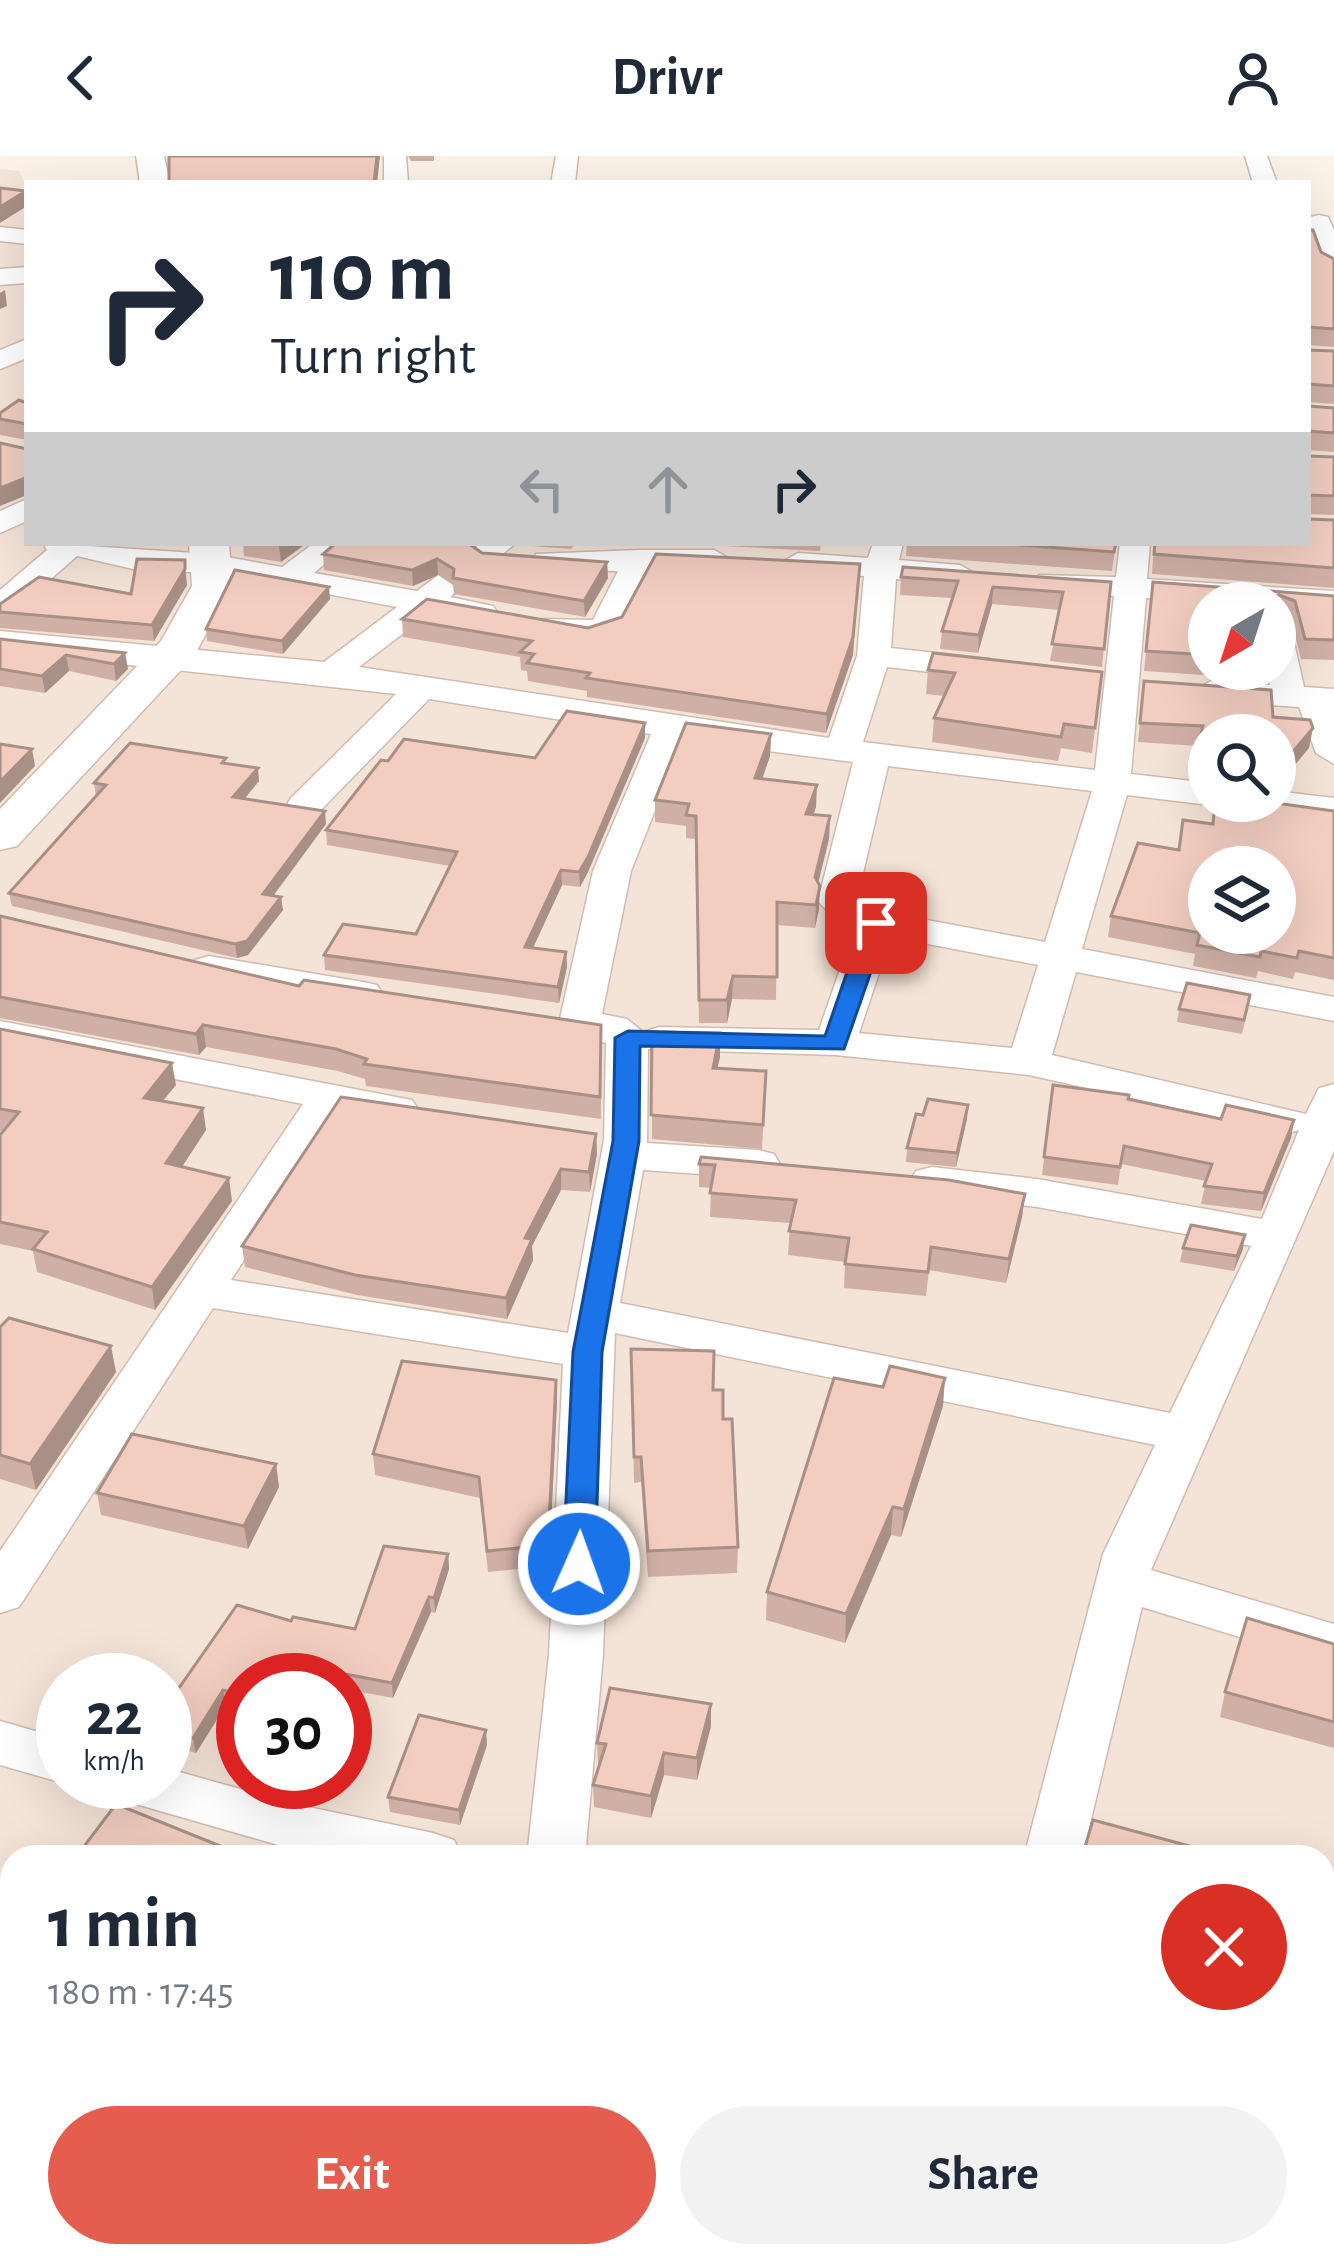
<!DOCTYPE html>
<meta charset="utf-8">
<style>
:root{--surface:#fff;--page:#f2f2f3;--text:#1f2937;--muted:#747a83;--accent:#e45d4f}
body{margin:0;font-family:"Alegreya Sans",sans-serif;background:var(--page);color:var(--text);height:100vh;display:flex;flex-direction:column;font-size:45px;white-space:nowrap}
*{box-sizing:border-box;margin:0}
p{font-size:39px;color:var(--muted)}
.icon{flex:none;width:66px;height:66px;fill:none;stroke:currentColor;stroke-width:2;stroke-linecap:round;stroke-linejoin:round}
.map{position:relative;flex:1;overflow:hidden}
.details{position:absolute;left:0px;top:1689px;width:1335px;height:423px;display:flex;flex-direction:column;background:var(--surface);border-radius:36px 36px 0 0;box-shadow:0 12px 48px #0002}
.details>*{flex:none}
.hud{position:absolute;left:24px;top:24px;width:1287px;height:366px;border-radius:0px;box-shadow:0 12px 48px #0002;background:#fff;color:var(--text);overflow:hidden}
.needle{width:78px;rotate:219deg}
.fabs{position:absolute;left:1188px;top:426px;display:grid;gap:24px}
.fabs a{display:grid;place-items:center;width:108px;height:108px;border-radius:50%;background:var(--surface);box-shadow:0 12px 48px #0002;font-size:60px}
.speed{position:absolute;left:36px;top:1497px;display:flex;gap:24px;font-size:60px;font-weight:700;text-align:center}
.speed>*{display:grid;place-content:center;width:156px;height:156px;border-radius:50%;background:var(--surface);box-shadow:0 12px 48px #0002;line-height:1}
.speed small{font-size:30px;font-weight:400}
.speed .limit{border:18px solid #d22;background:#fff;color:#111}
.pin{position:absolute;display:grid;place-items:center;width:102px;height:102px;color:#fff;margin:-51px;border-radius:24px;box-shadow:0 6px 18px #0006}
.me{position:absolute;width:132px;margin:-66px;rotate:2deg;stroke-linejoin:round;filter:drop-shadow(0 0 9px #0008)}
.turn{display:flex;align-items:center;gap:42px;height:252px;padding:0 48px;font-size:54px}
.turn .icon{width:156px;height:156px;stroke-width:2.5}
.turn b{display:block;font-size:84px;line-height:102px}
.lanes{display:flex;align-items:center;height:114px;padding:0 48px;background:#0003;justify-content:center;gap:60px;direction:ltr}
.lanes .off{opacity:.35}
.round{display:grid;place-items:center;flex:none;width:126px;height:126px;border-radius:63px;background:var(--page)}
.headline{display:flex;align-items:center;justify-content:space-between;height:204px;padding:0 48px}
h1{font-size:72px;font-weight:700;line-height:90px}
.cta{display:flex;gap:24px;margin-top:auto;padding:24px 48px}
.cta a{flex:1;height:138px;border-radius:72px;background:var(--accent);color:#fff;font-size:48px;font-weight:700;line-height:138px;text-align:center}
.cta a+a{background:var(--page);color:var(--text)}
header{display:flex;justify-content:space-between;align-items:center;height:156px;padding:0 48px;background:var(--surface);font-size:54px;font-weight:700}
.map>svg:first-child{display:block}
</style>
<header><svg class="icon" aria-label="back" viewBox="0 0 24 24"><path d="M15 5l-7 7 7 7"/></svg>Drivr<svg class="icon" aria-label="person" viewBox="0 0 24 24"><circle cx="12" cy="8" r="4"/><path d="M4 21q1-7 8-7t8 7"/></svg></header>
<div class="map">
<svg width="1334" height="2110" viewBox="0 0 1334 2110">
<rect width="100%" height="100%" fill="#fcf2e8"/>
<path fill="#f4e3d7" fill-rule="evenodd" d="M0,13L19,15L27,32V387H1308V87H1334V2110H0ZM1209,447H1275V513H1209ZM1209,579H1275V645H1209ZM1209,711H1275V777H1209ZM63,1524H165V1626H63ZM243,1524H345V1626H243ZM12,1701H1323V2100H12Z"/>
<g fill="none" stroke-linecap="round" stroke-linejoin="round">
<defs>
<g id="minor">
<path d="M384,0H406L408,27H384Z"/>
<path d="M556,0H578L575,27H551Z"/>
<path d="M1245,0H1267L1277,27H1253Z"/>
<path d="M1319,59L1328,61L1334,74V117L1321,109L1308,69L1310,61Z"/>
<path d="M0,71L27,74V88L0,85Z"/>
<path d="M27,111V127L0,129V113Z"/>
<path d="M27,183V202L0,213V194Z"/>
<path d="M27,343V365L0,377V355Z"/>
<path d="M43,387L210,398L282,411L314,387H349L314,417L417,435L481,387H516L450,441L493,450L498,457L493,464L430,457L359,511L829,582L857,500L864,420L798,415L782,406L798,397L868,402L873,387H903L899,404L960,409L976,418L960,427L896,423L891,492L990,503L1007,513L990,523L887,511L863,586L1095,614L1114,440L1039,433L1034,426L1039,419L1116,421L1120,387H1150L1147,423L1334,435V455L1146,442L1131,618L1209,627V645H1222L1209,649L1127,639L1082,793L1334,841V865L1076,816L1052,899L1306,958L1319,932L1334,928V995L1151,1414L1334,1468V1510L1142,1451L1082,1701H1024L1103,1398L1155,1289L615,1177L603,1499L585,1701H527L549,1499L563,1208L213,1152L19,1451L0,1457V1395L303,948L0,889V865L412,944L418,953L412,962L397,966L341,955L231,1124L568,1177L604,984L606,887L565,876L559,867L593,715L651,578L429,543L317,658H291L286,650L291,642L396,538L0,495V475L324,506L397,451L210,416H146L77,400L11,458L0,461V434L47,394ZM683,584L853,606L818,745L841,770L854,773L819,874L659,871L643,876L627,863L602,858L631,715ZM888,610L1092,635L1045,786L868,753L857,743ZM891,781L1038,809L1012,892L859,877ZM648,893L835,899L1029,919L1288,977L1299,974L1262,1063L1037,1023L932,1011L916,1015L910,1025L916,1035L932,1039L1037,1051L1251,1090L1170,1257L620,1147L643,1014L758,1022L774,1018L780,1008L774,998L758,994L647,987Z"/>
<path d="M639,394H714L730,403L714,412L650,413L618,477L587,486L541,477L537,470L541,463L593,464L618,415L547,414L531,405L536,398Z"/>
<path d="M1275,463L1291,473L1304,531L1334,533V608L1316,597L1299,551L1211,545L1194,535L1211,525L1270,529L1267,513H1275Z"/>
<path d="M1275,635L1334,642V664L1268,656L1250,645H1275Z"/>
<path d="M209,800L363,826L377,829L383,838L377,847L363,850L195,820L189,812L195,804Z"/>
<path d="M0,1565L63,1583V1626H67L63,1627L0,1609Z"/>
<path d="M165,1612L294,1648L433,1677L454,1684L462,1701H320L115,1642L106,1626H165Z"/>
<path d="M1323,1713L1334,1716V1766L1323,1763Z"/>
<path d="M1323,2027L1334,2031V2093L1323,2089Z"/>
<path d="M12,2052V2100H38L32,2110H0V2057Z"/>
<path d="M358,2100H427L422,2110H353Z"/>
<path d="M619,2100H687L690,2110H622Z"/>
<path d="M959,2100H1027L1026,2110H958Z"/>
</g>
<g id="tertiary">
<path d="M136,0H164L170,27H140Z"/>
<path d="M189,387H229L232,430L194,500L17,690L0,694V653L161,485L192,430Z"/>
</g>
</defs>
<use href="#minor" stroke="#d1bbb0" stroke-width="3"/>
<use href="#tertiary" stroke="#d1bbb0" stroke-width="3"/>
<use href="#minor" fill="#fff" fill-rule="evenodd"/>
<use href="#tertiary" fill="#fff" fill-rule="evenodd"/>
</g>
<g fill="#d0b0a5">
<path d="M408,0H434V5H411Z"/>
<path d="M1308,74L1321,96L1334,103V191L1308,189Z"/>
<path d="M1308,194L1334,195V248L1308,246Z"/>
<path d="M27,247V284L0,279V257Z"/>
<path d="M1308,250L1334,252V296L1308,294Z"/>
<path d="M1308,300L1334,301V359L1308,358Z"/>
<path d="M1334,364V432L1152,418L1154,387Z"/>
<path d="M243,387H307L281,406L244,400Z"/>
<path d="M482,387L474,392L482,397L607,406L608,422L585,461L454,438L453,429L438,419L413,430L324,414L323,398Z"/>
<path d="M490,387H576L571,393Z"/>
<path d="M667,387H821L820,395Z"/>
<path d="M907,387H1116L1112,415L906,400Z"/>
<path d="M185,404L187,429L154,485L0,472V456L131,438Z"/>
<path d="M901,421L1111,426L1102,511L1050,505L1060,454L992,448L978,497L940,493L942,475L952,442L900,439Z"/>
<path d="M1153,426L1334,440V504L1301,503L1291,465L1276,459L1209,447V513H1266L1264,523L1144,515Z"/>
<path d="M330,443L283,498L207,485L206,473Z"/>
<path d="M402,463L588,472L853,499L826,577L587,541V535L528,525L527,515L521,514L520,501L403,481Z"/>
<path d="M0,483L125,497L128,513L116,525L69,515L45,537L0,530Z"/>
<path d="M928,514L1102,516L1092,597L1061,592L1058,605L932,586L934,562L944,540L926,538Z"/>
<path d="M1144,525L1273,561L1309,592L1275,579H1209V617L1194,615L1198,590L1138,586Z"/>
<path d="M771,578L770,600L762,623L816,651L813,659L830,660L829,683L818,727L819,753L815,772L777,769L776,844L732,843L727,867H699L695,683L686,682V670L655,666V644Z"/>
<path d="M645,582L588,716L580,731L562,729L533,792L566,796L567,811L559,847L325,814L324,799L416,778L450,710L327,689L326,674L388,605L535,602Z"/>
<path d="M227,607L259,625L244,643L326,668L273,740L283,754L248,799L237,802L12,750L9,737L96,640L94,627Z"/>
<path d="M1334,655V824L1295,816L1293,823L1258,815L1256,822L1193,810L1195,798L1108,781L1111,760L1179,694L1212,667Z"/>
<path d="M0,760L299,830L601,869V963L366,930L365,923L338,915L206,891L199,899L0,862Z"/>
<path d="M1179,853H1248L1242,878L1177,866Z"/>
<path d="M0,873L176,929L162,945L206,974L182,1011L232,1045L155,1154L37,1116L33,1095L0,1088V979L3,975H0Z"/>
<path d="M652,876L720,901L717,912L766,915L762,993L652,983Z"/>
<path d="M1053,929L1221,963L1294,964L1291,982L1261,1055L1201,1048L1206,1025L1121,1008L1118,1029L1042,1019Z"/>
<path d="M967,963L956,1011L906,1006L907,992Z"/>
<path d="M596,978L597,998L590,1036L561,1034L532,1090L533,1104L507,1163L357,1139L245,1111L242,1090Z"/>
<path d="M699,1008L1025,1038L1022,1061L1006,1127L929,1114L926,1140L844,1132L845,1106L788,1099L790,1067L710,1061L711,1032L699,1031Z"/>
<path d="M1183,1092L1243,1093L1234,1115L1180,1106Z"/>
<path d="M0,1171L116,1216L36,1334L0,1323Z"/>
<path d="M631,1193L713,1234L723,1263L738,1391L737,1417L648,1421L641,1326L634,1327Z"/>
<path d="M557,1245L549,1410L488,1416L480,1342L375,1319L373,1298Z"/>
<path d="M943,1250L901,1381L891,1379L845,1487L766,1464L767,1436Z"/>
<path d="M276,1308L279,1331L248,1393L101,1359L97,1337Z"/>
<path d="M448,1398L449,1413L435,1457L431,1456L393,1542L345,1533V1524H243V1555L226,1549L196,1597L165,1588V1552L291,1465L355,1473Z"/>
<path d="M1334,1488V1592L1220,1561L1225,1536Z"/>
<path d="M711,1570L697,1624L664,1619L651,1662L594,1651L593,1629L599,1609H598L597,1587Z"/>
<path d="M486,1574L487,1589L460,1669L390,1656L388,1641Z"/>
<path d="M12,1785V1961L0,1956V1801Z"/>
<path d="M1323,1852L1334,1854V2028L1323,2025Z"/>
<path d="M311,2100H357L350,2110H329Z"/>
</g>
<g fill="#a99086">
<path d="M377,0H380L377,27H374Z"/>
<path d="M26,35L27,50L0,67V51Z"/>
<path d="M5,134L7,150L0,153V137Z"/>
<path d="M25,322L27,339L0,350V332Z"/>
<path d="M284,387H307L281,406L279,390Z"/>
<path d="M437,403L438,419L413,430L412,414Z"/>
<path d="M607,406L608,422L585,461L584,445Z"/>
<path d="M860,408L853,499L826,577L827,558Z"/>
<path d="M185,413L187,429L154,485L152,469Z"/>
<path d="M329,431L330,443L283,498L282,485Z"/>
<path d="M993,431L992,448L978,497L979,479Z"/>
<path d="M125,497L128,513L116,525L114,508Z"/>
<path d="M66,499L69,515L45,537L42,520Z"/>
<path d="M645,567V582L588,716L580,731L579,716Z"/>
<path d="M1313,572L1309,592L1275,633V617Z"/>
<path d="M771,578L770,600L755,644V622Z"/>
<path d="M32,593L35,610L0,647V626Z"/>
<path d="M258,612L259,625L235,654L233,641Z"/>
<path d="M817,629L816,651L806,680V658Z"/>
<path d="M325,655L326,668L265,751L263,738Z"/>
<path d="M830,660L829,683L814,744L815,721Z"/>
<path d="M561,714L562,729L526,807L525,791Z"/>
<path d="M820,730L819,753L815,772L816,749Z"/>
<path d="M281,741L283,754L248,799L237,802L235,788Z"/>
<path d="M566,796L567,811L559,847L558,831Z"/>
<path d="M733,820L732,843L727,867V844Z"/>
<path d="M203,869L206,891L199,899L196,878Z"/>
<path d="M720,877V901L712,936L713,912Z"/>
<path d="M172,907L176,929L147,964L144,942Z"/>
<path d="M968,949L967,963L956,1011L957,997Z"/>
<path d="M203,952L206,974L170,1029L166,1007Z"/>
<path d="M1294,964L1291,982L1261,1055L1264,1037Z"/>
<path d="M596,978L597,998L590,1036L589,1016Z"/>
<path d="M561,1013V1034L532,1090L533,1104L507,1163L506,1142L525,1082Z"/>
<path d="M229,1022L232,1045L155,1154L152,1131Z"/>
<path d="M1025,1038L1022,1061L1006,1127L1009,1103Z"/>
<path d="M1245,1079L1243,1093L1234,1115L1237,1100Z"/>
<path d="M111,1190L116,1216L36,1334L30,1308Z"/>
<path d="M945,1222L943,1250L901,1381L904,1353Z"/>
<path d="M556,1224L557,1245L549,1410L548,1389Z"/>
<path d="M276,1308L279,1331L248,1393L244,1370Z"/>
<path d="M893,1351L891,1379L845,1487L846,1458Z"/>
<path d="M448,1398L449,1413L435,1457L434,1442Z"/>
<path d="M429,1441L431,1456L393,1542L392,1527Z"/>
<path d="M223,1534L226,1549L196,1597L193,1582Z"/>
<path d="M711,1548V1570L697,1624V1602Z"/>
<path d="M486,1574L487,1589L460,1669L459,1654Z"/>
<path d="M664,1597V1619L651,1662V1640Z"/>
<path d="M341,2100H357L350,2110H343Z"/>
</g>
<g fill="#f2cdc0" stroke="#a99086" stroke-width="3" fill-rule="evenodd">
<path d="M169,0H377L374,27H169Z"/>
<path d="M0,32L26,35L0,51Z"/>
<path d="M1308,74H1313L1321,96L1334,103V173L1308,171Z"/>
<path d="M1308,194L1334,195V230L1308,228Z"/>
<path d="M19,244L27,247V268L0,263V257Z"/>
<path d="M1308,250L1334,252V277L1308,275Z"/>
<path d="M0,287L27,293V339L25,322L0,332Z"/>
<path d="M1308,300L1334,301V340L1308,339Z"/>
<path d="M1308,363L1334,364V412L1154,398L1155,387H1308Z"/>
<path d="M336,387H468L482,397L607,406L584,445L453,422L454,413L437,403L412,414L323,398Z"/>
<path d="M993,387H1116L1114,396Z"/>
<path d="M656,398L860,408L853,481L827,558L586,522L590,517L527,507L534,498L520,496L532,485L402,463L427,443L588,472L622,461Z"/>
<path d="M137,403L185,404V413L152,469L0,456V448L39,421L131,438Z"/>
<path d="M903,411L1111,426L1104,493L1052,488L1063,436L993,431L979,479L942,475L958,425L901,421Z"/>
<path d="M235,414L329,431L282,485L206,473Z"/>
<path d="M1153,426L1334,440V484L1305,483L1295,445L1279,439L1274,443L1273,447H1209V499L1146,495Z"/>
<path d="M0,483L125,497L114,508L66,499L42,520L0,513Z"/>
<path d="M933,497L1102,516L1095,572L1064,568L1061,581L934,562L955,517L928,514Z"/>
<path d="M1144,525L1271,534L1273,561L1310,564L1313,572L1275,617V579H1209V597L1197,596L1203,570L1140,567Z"/>
<path d="M567,555L645,567L588,701L579,716L561,714L525,791L566,796L558,831L324,799L343,768L416,778L457,696L326,674L381,604L388,605L404,583L535,602Z"/>
<path d="M686,567L771,578L755,622L817,629L806,658L830,660L815,721L820,730L816,749L777,746V821L733,820L727,844H699L696,660L686,659L689,648L655,644Z"/>
<path d="M130,587L226,602L222,607L258,612L233,641L325,655L263,738L281,741L247,785L235,788L9,737L106,629L94,627Z"/>
<path d="M0,588L32,593L0,626Z"/>
<path d="M1215,645H1261L1334,655V802L1299,795L1297,802L1261,795L1260,801L1197,789L1200,777L1111,760L1138,687L1179,694L1183,664L1213,668ZM1209,711H1275V777H1209Z"/>
<path d="M0,760L299,830L304,824L601,869L600,941L364,908L367,903L336,893L203,869L196,878L0,841Z"/>
<path d="M1187,827L1250,839L1244,864L1179,853Z"/>
<path d="M0,873L172,907L144,942L203,952L166,1007L229,1022L152,1131L33,1093L47,1076L0,1066V979L19,956L0,953Z"/>
<path d="M652,876L720,877L713,912L766,915L763,969L651,959Z"/>
<path d="M1053,929L1129,939L1128,943L1221,963L1226,949L1294,964L1264,1037L1204,1030L1212,1008L1124,990L1120,1011L1044,1001Z"/>
<path d="M341,941L596,978L589,1016L561,1013L525,1082L532,1083L506,1142L355,1119L242,1090Z"/>
<path d="M928,943L968,949L957,997L907,992L916,958L923,959Z"/>
<path d="M701,1001L949,1024L1025,1038L1009,1103L931,1091L928,1116L845,1108L849,1082L789,1075L796,1044L710,1037L715,1009L699,1008Z"/>
<path d="M1191,1069L1245,1079L1237,1100L1183,1092Z"/>
<path d="M9,1162L111,1190L30,1308L0,1299V1171Z"/>
<path d="M631,1193L714,1195L713,1234H723V1263H732L738,1391L648,1395L641,1301H634Z"/>
<path d="M402,1205L556,1224L548,1389L487,1395L479,1321L373,1298Z"/>
<path d="M890,1210L945,1222L904,1353L893,1351L846,1458L767,1436L834,1222L883,1231Z"/>
<path d="M132,1278L276,1308L244,1370L97,1337Z"/>
<path d="M384,1390L448,1398L434,1442L429,1441L392,1527L324,1514L317,1524H243V1540L223,1534L193,1582L165,1574V1552L237,1449L291,1465L293,1461L355,1473Z"/>
<path d="M1247,1462L1334,1488V1566L1225,1536Z"/>
<path d="M610,1532L711,1548L697,1602L664,1597L651,1640L593,1629L606,1588L597,1587Z"/>
<path d="M419,1559L486,1574L459,1654L388,1641Z"/>
<path d="M116,1648L240,1698L238,1701H76Z"/>
<path d="M1093,1664L1230,1701H1082Z"/>
<path d="M12,1785V1936L0,1930V1801Z"/>
<path d="M1323,1852L1334,1854V1990L1323,1988Z"/>
</g>
<path fill="#1a73e8" stroke="#114b97" stroke-width="3" d="M876,760L888,767L844,893L640,890L639,985L602,1196L595,1408L590,1416H568L563,1408L573,1196L613,985L615,882L628,875L825,880L864,767Z"/>
</svg>
<div class="fabs">
<a><svg class="needle" viewBox="-14 -14 28 28"><path d="M0-13l5 13h-10z" fill="#e53935"/><path d="M0 13l5-13h-10z" fill="#747a83"/></svg></a>
<a><svg class="icon" aria-label="search" viewBox="0 0 24 24"><circle cx="10" cy="10" r="6"/><path d="M15 15l6 6"/></svg></a>
<a><svg class="icon" aria-label="layers" viewBox="0 0 24 24"><path d="M12 4l9 5-9 5-9-5zM3 14l9 5 9-5"/></svg></a>
</div>
<div class="speed"><div>22<small>km/h</small></div><div class="limit">30</div></div>
<div class="pin" style="left:876px;top:767px;background:#d93025"><svg class="icon" aria-label="arrive" viewBox="0 0 24 24"><path d="M6 21V4h12l-3 4 3 4H6"/></svg></div>
<svg class="me" style="left:579px;top:1408px" viewBox="-20 -20 40 40"><circle r="17" fill="#1a73e8" stroke="#fff" stroke-width="3"/><path d="M0-11L8 9 0 5-8 9z" fill="#fff"/></svg>
<div class="hud">
<div class="turn"><svg class="icon" aria-label="right" viewBox="0 0 24 24"><path d="M7 20v-9h11M14 6l5 5-5 5"/></svg><div><b>110 m</b>Turn right</div></div>
<div class="lanes"><svg class="icon off" aria-label="left" viewBox="0 0 24 24"><path d="M17 20v-9H6M10 6l-5 5 5 5"/></svg><svg class="icon off" aria-label="ahead" viewBox="0 0 24 24"><path d="M12 20V5M6 11l6-6 6 6"/></svg><svg class="icon" aria-label="right" viewBox="0 0 24 24"><path d="M7 20v-9h11M14 6l5 5-5 5"/></svg></div>
</div>
<section class="details">
<div class="headline"><div><h1>1 min</h1><p>180 m · 17:45</p></div><a class="round" style="background:#d93025;color:#fff"><svg class="icon" aria-label="close" viewBox="0 0 24 24"><path d="M6 6l12 12M18 6L6 18"/></svg></a></div>
<div class="cta"><a>Exit</a><a>Share</a></div>
</section>
</div>
